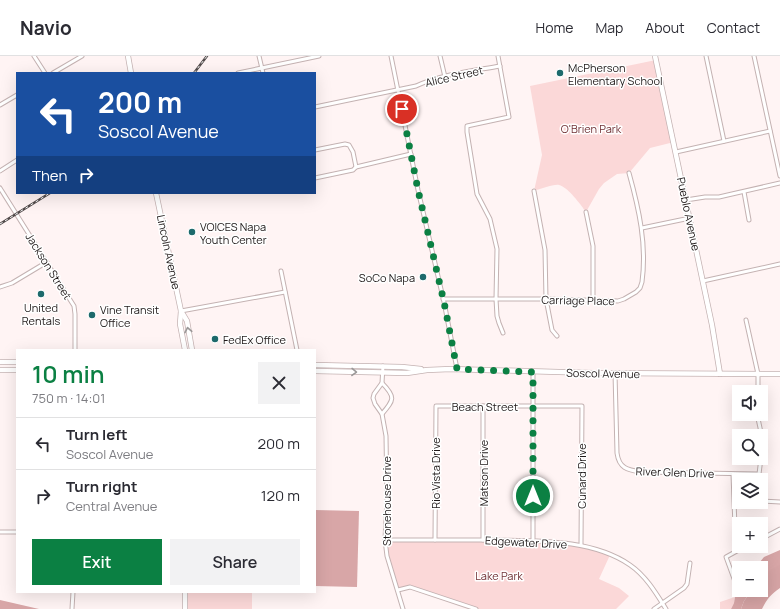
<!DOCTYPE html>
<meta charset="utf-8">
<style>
:root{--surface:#fff;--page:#f2f2f3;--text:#2b2b33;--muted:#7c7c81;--line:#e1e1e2;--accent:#0b8043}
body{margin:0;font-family:Manrope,sans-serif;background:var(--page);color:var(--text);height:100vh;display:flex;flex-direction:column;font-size:15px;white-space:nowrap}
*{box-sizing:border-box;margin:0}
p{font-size:13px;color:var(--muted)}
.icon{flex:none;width:22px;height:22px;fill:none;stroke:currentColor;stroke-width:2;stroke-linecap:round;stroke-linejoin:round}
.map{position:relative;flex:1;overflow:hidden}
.side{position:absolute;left:16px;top:293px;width:300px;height:244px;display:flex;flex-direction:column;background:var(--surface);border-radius:0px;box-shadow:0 4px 16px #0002}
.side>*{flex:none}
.hud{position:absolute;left:16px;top:16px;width:300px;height:122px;border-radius:0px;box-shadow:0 4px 16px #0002;background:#1a4fa0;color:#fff;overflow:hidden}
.controls{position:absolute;left:732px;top:329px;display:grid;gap:8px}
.controls a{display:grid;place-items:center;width:36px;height:36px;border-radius:0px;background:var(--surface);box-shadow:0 4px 16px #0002;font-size:20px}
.pin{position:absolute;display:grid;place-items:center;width:34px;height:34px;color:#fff;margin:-17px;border:2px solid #fff;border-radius:50%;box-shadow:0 1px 4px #0007}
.me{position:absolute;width:44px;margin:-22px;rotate:0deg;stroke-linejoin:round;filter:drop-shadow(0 0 3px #0008)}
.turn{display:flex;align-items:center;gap:14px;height:84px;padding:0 16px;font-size:18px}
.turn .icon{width:52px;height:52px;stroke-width:2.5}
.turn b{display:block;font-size:28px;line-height:34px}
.then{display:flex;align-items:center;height:38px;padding:0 16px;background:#0003;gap:8px;font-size:15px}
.round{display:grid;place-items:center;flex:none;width:42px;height:42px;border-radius:0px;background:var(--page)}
.summary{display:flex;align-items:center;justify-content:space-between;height:68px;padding:0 16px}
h1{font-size:24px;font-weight:600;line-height:30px;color:var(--accent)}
.cta{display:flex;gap:8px;margin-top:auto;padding:8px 16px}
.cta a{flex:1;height:46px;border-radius:0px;background:var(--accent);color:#fff;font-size:16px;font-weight:600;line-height:46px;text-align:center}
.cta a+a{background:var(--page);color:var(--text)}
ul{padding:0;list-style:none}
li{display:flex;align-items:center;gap:12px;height:52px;padding:0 16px;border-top:1px solid var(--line)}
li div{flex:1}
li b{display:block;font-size:15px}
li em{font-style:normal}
header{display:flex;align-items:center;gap:24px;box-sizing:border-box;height:56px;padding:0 20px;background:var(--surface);border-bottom:1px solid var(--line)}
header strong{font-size:19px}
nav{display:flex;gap:22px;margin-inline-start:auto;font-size:14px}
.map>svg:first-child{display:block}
</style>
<header>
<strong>Navio</strong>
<nav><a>Home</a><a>Map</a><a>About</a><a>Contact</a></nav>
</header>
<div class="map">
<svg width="780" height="553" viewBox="0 0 780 553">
<rect width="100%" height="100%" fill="#fff4f4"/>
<g fill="#fbd8d8">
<path d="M656,4L674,86L650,92L629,117L617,118L604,127L599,133L586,156C581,149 568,131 559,129C554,128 540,133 534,135L542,99L530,30Z"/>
<path d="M385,484L543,485L581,489L610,499L599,523L619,532L629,540L616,553H473L410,531L398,534L387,500Z"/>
<rect x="185" y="536" width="67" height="17"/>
<path d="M735,541L734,547L731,553H720V546Z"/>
</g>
<g fill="#d8a6a7">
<path d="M315,454L359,455L357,531L315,530Z"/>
<path d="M780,494V512L778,515L765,517L761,522V512H755L764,501Z"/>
<path d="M739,534H752L744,545L741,553H731L734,547L735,541Z"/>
<path d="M0,544L39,553H0Z"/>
</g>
<path fill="#d6a4a5" d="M780,509V532C771,538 767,543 762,553H741L744,545L752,534H761V522L765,517L766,518L770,514Z"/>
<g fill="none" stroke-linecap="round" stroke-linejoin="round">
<defs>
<g id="street">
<path d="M34,0L45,17"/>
<path d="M259,0L263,17"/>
<path d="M391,0L418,134L444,246L457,313"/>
<path d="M440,0L445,21"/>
<path d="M498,0L509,61L467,70V76L477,138L490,163L497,193L496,243L497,260L499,267L503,277"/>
<path d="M706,0L724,85"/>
<path d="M754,0L780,120"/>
<path d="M53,17L82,0"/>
<path d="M238,17L319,0"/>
<path d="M0,49L17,39"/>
<path d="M315,51L416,30C442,18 472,15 500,10"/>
<path d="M315,94L345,88L349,89L353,96L356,111"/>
<path d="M676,96L770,75"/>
<path d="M0,115L17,104"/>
<path d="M315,122L353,114L356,111L411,98"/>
<path d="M0,132L74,250L75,258V294"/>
<path d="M534,135L545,194L546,243L552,274L557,280"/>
<path d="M744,136L749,164"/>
<path d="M686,144L705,141H719L732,138L780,127"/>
<path d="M586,156L593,190V244"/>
<path d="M642,172L690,162"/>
<path d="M281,215L297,294"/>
<path d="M703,225L780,208"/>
<path d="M0,231L12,227L47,206"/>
<path d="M443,243H546L618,245L624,243L636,236L640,232L642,226C647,189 639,153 629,117"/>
<path d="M181,255L285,236"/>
<path d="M746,264L758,318V336"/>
<path d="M383,310L382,327L374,338L373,342L375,348L382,358L386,380L387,442L385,484L387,500L403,553"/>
<path d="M615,317L617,397C619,412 627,414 641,416L759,418L761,402"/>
<path d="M382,327C396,341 394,344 382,358"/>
<path d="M483,350V484"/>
<path d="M757,358L762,381L761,397"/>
<path d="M733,418L735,471L739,483"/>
<path d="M761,445L780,446"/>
<path d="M0,476H17"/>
<path d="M761,483L780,473"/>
<path d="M385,484C422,484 458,484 495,484C538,485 592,483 630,509C646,520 656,537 666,553"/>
<path d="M435,484L436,350H582L581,489"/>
<path d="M533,485V316"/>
<path d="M737,531L726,501L746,490"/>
<path d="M398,534L410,531L476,553"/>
<path d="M72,553L73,536"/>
<path d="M654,553L684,532L687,528L690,507"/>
</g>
<g id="secondary">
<path d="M128,0L131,17"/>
<path d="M655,0L712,269L720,318"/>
<path d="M156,137L181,255L187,265L192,294"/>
<path d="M181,255L180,268L185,294"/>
<path d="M0,306H17"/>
<path d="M315,309L402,311L421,313"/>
<path d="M0,314H17"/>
<path d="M315,315L407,317L427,314L451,313L593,317L780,318"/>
<path d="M185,553V536"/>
</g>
</defs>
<use href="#street" stroke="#c4b2b2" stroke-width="5"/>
<use href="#secondary" stroke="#c4b2b2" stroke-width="6"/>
<use href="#street" stroke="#fff" stroke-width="3"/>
<use href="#secondary" stroke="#fff" stroke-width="4.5"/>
<defs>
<g id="rail">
<path d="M194,17L207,0"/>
<path d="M0,168L50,137"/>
</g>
</defs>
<use href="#rail" stroke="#514a4a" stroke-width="2.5"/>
<use href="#rail" stroke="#fff" stroke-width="1" stroke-dasharray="3" stroke-linecap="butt"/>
</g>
<defs><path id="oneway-chevron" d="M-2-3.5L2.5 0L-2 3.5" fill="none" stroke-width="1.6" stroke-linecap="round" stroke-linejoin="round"/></defs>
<g stroke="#9a9898">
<use href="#oneway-chevron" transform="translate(188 274) rotate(-101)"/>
<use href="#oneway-chevron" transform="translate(354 316) rotate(1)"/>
</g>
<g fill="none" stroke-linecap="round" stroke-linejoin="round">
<path stroke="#0b8043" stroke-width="7" stroke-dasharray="0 12.6" d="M402,53L418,134L444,246L457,313L533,316V440"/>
</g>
<g fill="#1d6a6c" stroke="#fff" stroke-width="1.5">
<circle cx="560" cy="17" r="4"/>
<circle cx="192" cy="176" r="4"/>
<circle cx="423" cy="221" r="4"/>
<circle cx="41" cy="238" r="4"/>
<circle cx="92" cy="259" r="4"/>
<circle cx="215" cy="283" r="4"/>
</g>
<g text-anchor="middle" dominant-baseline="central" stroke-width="3" stroke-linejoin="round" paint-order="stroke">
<g font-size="11" fill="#1f1919" stroke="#fff" text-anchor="start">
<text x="568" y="11">McPherson<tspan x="568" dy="13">Elementary School</tspan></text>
<text x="200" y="170">VOICES Napa<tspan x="200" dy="13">Youth Center</tspan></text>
<text x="415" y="221" text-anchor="end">SoCo Napa</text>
<text x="41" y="251" text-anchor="middle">United<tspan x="41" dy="13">Rentals</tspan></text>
<text x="100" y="253">Vine Transit<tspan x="100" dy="13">Office</tspan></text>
<text x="223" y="283">FedEx Office</text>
</g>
<g font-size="11" fill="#1f1919" stroke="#fff">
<text transform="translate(454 20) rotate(-13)">Alice Street</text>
<text transform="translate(689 158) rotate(78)">Pueblo Avenue</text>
<text transform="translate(169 196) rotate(78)">Lincoln Avenue</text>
<text transform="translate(49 210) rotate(58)">Jackson Street</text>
<text transform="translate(578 244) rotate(1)">Carriage Place</text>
<text transform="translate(603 317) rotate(1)">Soscol Avenue</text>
<text x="485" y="350">Beach Street</text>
<text transform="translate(675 416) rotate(2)">River Glen Drive</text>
<text transform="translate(435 417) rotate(-90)">Rio Vista Drive</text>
<text transform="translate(483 417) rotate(-90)">Matson Drive</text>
<text transform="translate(581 420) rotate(-90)">Cunard Drive</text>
<text transform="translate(386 445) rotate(-90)">Stonehouse Drive</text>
<text transform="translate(526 486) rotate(3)">Edgewater Drive</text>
</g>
<g font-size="11" fill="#713236" stroke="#fff">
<text x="591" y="72">O'Brien Park</text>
<text x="499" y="519">Lake Park</text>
</g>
</g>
</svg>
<div class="controls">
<a><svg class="icon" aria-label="sound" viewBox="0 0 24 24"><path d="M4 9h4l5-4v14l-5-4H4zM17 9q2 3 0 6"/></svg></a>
<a><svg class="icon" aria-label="search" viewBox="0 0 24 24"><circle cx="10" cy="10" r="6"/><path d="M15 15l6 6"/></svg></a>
<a><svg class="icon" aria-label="layers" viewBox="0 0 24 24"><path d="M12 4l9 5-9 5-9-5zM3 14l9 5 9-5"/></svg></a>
<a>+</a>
<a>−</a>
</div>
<div class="pin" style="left:402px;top:53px;background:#d93025"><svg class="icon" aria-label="arrive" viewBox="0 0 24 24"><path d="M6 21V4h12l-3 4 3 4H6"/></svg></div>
<svg class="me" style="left:533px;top:440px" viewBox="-20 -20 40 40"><circle r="17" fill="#0b8043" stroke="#fff" stroke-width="3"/><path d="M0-11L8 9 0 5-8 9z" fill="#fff"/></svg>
<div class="hud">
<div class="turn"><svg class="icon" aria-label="left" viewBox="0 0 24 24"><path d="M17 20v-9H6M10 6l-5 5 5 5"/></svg><div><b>200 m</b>Soscol Avenue</div></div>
<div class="then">Then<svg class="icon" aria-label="right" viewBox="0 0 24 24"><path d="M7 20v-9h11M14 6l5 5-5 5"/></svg></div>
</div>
<section class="side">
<div class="summary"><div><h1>10 min</h1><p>750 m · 14:01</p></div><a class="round"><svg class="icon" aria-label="close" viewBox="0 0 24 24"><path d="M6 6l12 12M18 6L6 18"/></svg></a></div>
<ul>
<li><svg class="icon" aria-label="left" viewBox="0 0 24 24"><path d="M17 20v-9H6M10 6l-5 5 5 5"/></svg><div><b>Turn left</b><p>Soscol Avenue</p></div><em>200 m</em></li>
<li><svg class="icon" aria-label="right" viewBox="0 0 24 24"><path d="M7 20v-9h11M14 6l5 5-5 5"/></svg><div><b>Turn right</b><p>Central Avenue</p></div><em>120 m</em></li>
</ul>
<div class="cta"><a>Exit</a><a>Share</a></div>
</section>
</div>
